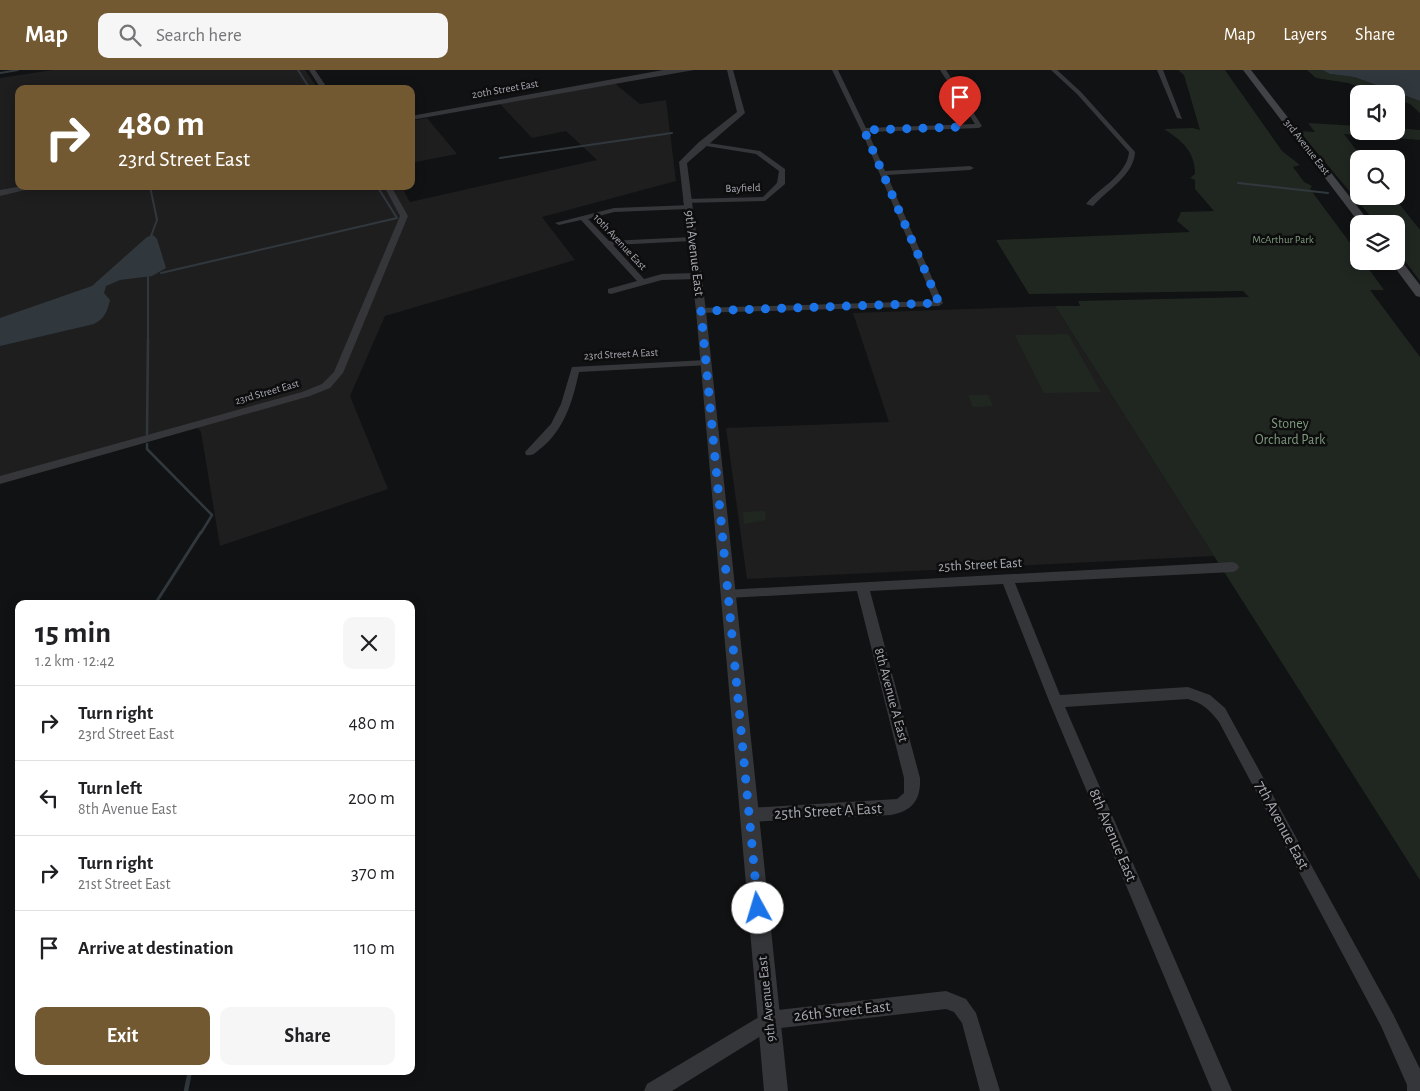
<!DOCTYPE html>
<meta charset="utf-8">
<style>
:root{--surface:#fff;--page:#f6f6f6;--text:#202124;--muted:#757577;--line:#e0e0e0;--accent:#735932}
body{margin:0;font-family:"Alegreya Sans",sans-serif;background:var(--page);color:var(--text);height:100vh;display:flex;flex-direction:column;font-size:19px;white-space:nowrap}
*{box-sizing:border-box;margin:0}
p{font-size:16px;color:var(--muted)}
.icon{flex:none;width:28px;height:28px;fill:none;stroke:currentColor;stroke-width:2;stroke-linecap:round;stroke-linejoin:round}
.map{position:relative;flex:1;overflow:hidden}
.side{position:absolute;left:15px;top:530px;width:400px;height:475px;display:flex;flex-direction:column;background:var(--surface);border-radius:10px;box-shadow:0 2px 12px #0003}
.side>*{flex:none}
.banner{position:absolute;left:15px;top:15px;width:400px;height:105px;border-radius:10px;box-shadow:0 2px 12px #0003;background:#735932;color:#fff;overflow:hidden}
.fabs{position:absolute;left:1350px;top:15px;display:grid;gap:10px}
.fabs a{display:grid;place-items:center;width:55px;height:55px;border-radius:10px;background:var(--surface);box-shadow:0 2px 12px #0003;font-size:25px}
.pin{position:absolute;display:grid;place-items:center;width:42px;height:42px;color:#fff;margin:-51px -21px;border-radius:50% 50% 50% 0;rotate:-45deg;box-shadow:0 0 5px #0007}
.pin .icon{rotate:45deg}
.me{position:absolute;width:55px;margin:-28px;rotate:354deg;stroke-linejoin:round;filter:drop-shadow(0 0 4px #0008)}
.turn{display:flex;align-items:center;gap:18px;height:105px;padding:0 20px;font-size:22px}
.turn .icon{width:65px;height:65px;stroke-width:2.5}
.turn b{display:block;font-size:35px;line-height:42px}
.round{display:grid;place-items:center;flex:none;width:52px;height:52px;border-radius:10px;background:var(--page)}
.summary{display:flex;align-items:center;justify-content:space-between;height:85px;padding:0 20px}
h1{font-size:30px;font-weight:700;line-height:38px}
.action{display:flex;gap:10px;margin-top:auto;padding:10px 20px}
.action a{flex:1;height:58px;border-radius:10px;background:var(--accent);color:#fff;font-size:20px;font-weight:700;line-height:58px;text-align:center}
.action a+a{background:var(--page);color:var(--text)}
ul{padding:0;list-style:none}
li{display:flex;align-items:center;gap:15px;height:75px;padding:0 20px;border-top:1px solid var(--line)}
li div{flex:1}
li b{display:block;font-size:19px}
li em{font-style:normal}
header{display:flex;align-items:center;gap:30px;box-sizing:border-box;height:70px;padding:0 25px;background:var(--accent);color:#fff}
header strong{font-size:24px}
nav{display:flex;gap:28px;margin-inline-start:auto;font-size:18px}
.search{width:350px;height:45px;background:var(--page);display:flex;align-items:center;gap:12px;box-sizing:border-box;padding:0 18px;border-radius:10px;color:var(--muted);font-size:19px}
.map>svg:first-child{display:block}
</style>
<header>
<strong>Map</strong>
<div class="search"><svg class="icon" aria-label="search" viewBox="0 0 24 24"><circle cx="10" cy="10" r="6"/><path d="M15 15l6 6"/></svg>Search here</div>
<nav><a>Map</a><a>Layers</a><a>Share</a></nav>
</header>
<div class="map">
<svg width="1420" height="1021" viewBox="0 0 1420 1021">
<rect width="100%" height="100%" fill="#111213"/>
<g fill="#1e1e1f">
<path d="M53,0H305L318,19H19V116H401L410,132L597,90L566,61L532,68L500,34L613,12L640,34L666,30L676,111L542,147L575,190L385,246L350,326L388,419L220,476L201,362L197,357L0,412V8Z"/>
<path d="M427,48L457,84L411,93V51Z"/>
<path d="M1055,236L1214,486L747,509L726,358L889,352L853,243Z"/>
</g>
<g fill="#202721">
<path d="M1178,0H1225L1282,81L1300,95L1293,97L1304,112L1312,116L1310,119L1359,185V191H1363L1384,220H1370L1420,287V810L1055,236H1080L1078,231L1249,227L1243,221L1029,224L996,170L1190,162L1177,151L1181,142L1214,141L1195,119V110L1190,108L1195,104C1195,81 1182,71 1164,59L1193,58L1200,60L1184,5Z"/>
<path d="M1307,0H1322L1330,4L1354,7L1420,31V43L1410,34L1396,29V24H1379L1348,13L1316,8Z"/>
<path d="M1308,53L1359,56V61H1396V58L1420,60V70L1344,64L1363,89H1359V126H1393L1420,160V211L1396,179V154H1377L1299,61L1315,62Z"/>
<path d="M1068,264L1101,322L1044,323L1015,265Z"/>
<path d="M968,325H988L993,336L973,337Z"/>
<path d="M765,441L766,450L744,454L743,442Z"/>
</g>
<g fill="#31383d">
<path d="M1322,0H1420V31L1354,7L1330,4Z"/>
<path d="M153,165L157,169L166,198L152,206L120,210L106,216L104,223L110,230C107,242 105,248 94,254L0,276V248L92,216L147,167Z"/>
</g>
<g fill="none" stroke-linecap="round" stroke-linejoin="round">
<g stroke="#31383d" stroke-width="2">
<path d="M298,0L310,19"/>
<path d="M0,3L18,0"/>
<path d="M500,88L672,63"/>
<path d="M1238,113L1328,123"/>
<path d="M150,116L157,150L151,166"/>
<path d="M161,203L397,148L377,116"/>
<path d="M148,270V207"/>
</g>
<g stroke="#31383d" stroke-width="2.5">
<path d="M147,364L148,269"/>
<path d="M147,374V379L212,445L201,463"/>
</g>
<path stroke="#31383d" stroke-width="3" d="M155,534L201,462"/>
<path stroke="#31383d" stroke-width="4.5" d="M186,1021L190,1001"/>
<g fill="#353639" fill-rule="evenodd">
<path d="M832,0H838L866,58L975,54L940,0H946L982,56L979,58L868,62L885,101L970,96L974,98L970,100L887,105L943,233L939,236L698,243V239L701,238L934,231L861,60Z"/>
<path d="M1051,0H1057L1081,22L1135,82C1134,105 1107,120 1093,136L1086,134C1099,118 1127,105 1129,82L1077,24Z"/>
<path d="M1157,0H1163L1182,49L1177,48Z"/>
<path d="M702,72L760,81L785,99V114L765,131L684,133L683,131L687,129L763,127L777,113L779,101L756,84L700,75V73Z"/>
<path d="M384,116H391L408,146L343,303L330,318L310,326L0,414V406L302,322L322,314L334,302L400,146Z"/>
<path d="M691,135V139H688L614,142L588,149L609,171L692,167L696,169L692,171L613,175L644,209L662,204L697,203L701,206L697,209L662,210L611,224L608,223V219L637,211L581,150L559,155L555,153L614,138Z"/>
<path d="M706,290L711,293L709,295L579,302C573,330 564,361 540,379C535,383 533,386 526,385L525,382L551,354L561,334L572,297Z"/>
<path d="M1233,492L1237,494L1239,497L1237,500L1233,502L1015,513L1060,625L1188,617L1210,625L1225,638L1393,944L1420,999V1021H1407V1015L1381,956L1219,652C1210,640 1202,633 1188,629L1065,637L1232,1021H1212L1049,631L1003,514L870,521L920,708C921,730 912,741 891,745L748,752L742,750L740,745L742,740L748,738L897,729L904,723V708L857,521L729,528L725,526L723,523L725,520Z"/>
<path d="M946,921L966,929L976,943L1000,1021H980L962,953L954,942L946,939L772,959L672,1021H644L647,1014L769,941Z"/>
</g>
<g fill="#353639" fill-rule="evenodd">
<path d="M309,0H315L328,19H321Z"/>
<path d="M663,0H694L411,50V46Z"/>
<path d="M727,0H733L745,43L687,93L706,241L788,1021H764L696,241L679,92L699,72L737,42Z"/>
<path d="M22,116H42L0,126V120Z"/>
</g>
<g fill="#414347" fill-rule="evenodd">
<path d="M1243,0H1251L1371,154H1360Z"/>
<path d="M1396,188L1400,189L1420,215V227L1416,226L1390,191H1396Z"/>
</g>
</g>
<g fill="none" stroke-linecap="round" stroke-linejoin="round">
<path stroke="#1a73e8" stroke-width="9" stroke-dasharray="0 16.2" d="M758,838L701,241L939,233L864,60L960,57"/>
</g>
<g text-anchor="middle" dominant-baseline="central" stroke-width="5" stroke-linejoin="round" paint-order="stroke">
<g font-size="11" fill="#a5a9b1" stroke="#0d0d0e">
<text transform="translate(505 19) rotate(-10)">20th Street East</text>
<text transform="translate(1307 77) rotate(52)">3rd Avenue East</text>
<text transform="translate(743 118) rotate(-2)">Bayfield</text>
<text transform="translate(620 172) rotate(47)">10th Avenue East</text>
<text transform="translate(621 284) rotate(-3)">23rd Street A East</text>
<text transform="translate(267 322) rotate(-16)">23rd Street East</text>
</g>
<g font-size="11" fill="#7e9a7e" stroke="#0d0d0e">
<text x="1283" y="169">McArthur Park</text>
</g>
<g font-size="14" fill="#a5a9b1" stroke="#0d0d0e">
<text transform="translate(694 183) rotate(83)">9th Avenue East</text>
<text transform="translate(980 495) rotate(-3)">25th Street East</text>
<text transform="translate(891 625) rotate(75)">8th Avenue A East</text>
<text transform="translate(767 929) rotate(-96)">9th Avenue East</text>
</g>
<g font-size="14" fill="#7e9a7e" stroke="#0d0d0e">
<text x="1290" y="354">Stoney<tspan x="1290" dy="16">Orchard Park</tspan></text>
</g>
<g font-size="16" fill="#a5a9b1" stroke="#0d0d0e">
<text transform="translate(828 741) rotate(-3)">25th Street A East</text>
<text transform="translate(1282 755) rotate(62)">7th Avenue East</text>
<text transform="translate(1113 765) rotate(67)">8th Avenue East</text>
<text transform="translate(842 941) rotate(-6)">26th Street East</text>
</g>
</g>
</svg>
<div class="fabs">
<a><svg class="icon" aria-label="sound" viewBox="0 0 24 24"><path d="M4 9h4l5-4v14l-5-4H4zM17 9q2 3 0 6"/></svg></a>
<a><svg class="icon" aria-label="search" viewBox="0 0 24 24"><circle cx="10" cy="10" r="6"/><path d="M15 15l6 6"/></svg></a>
<a><svg class="icon" aria-label="layers" viewBox="0 0 24 24"><path d="M12 4l9 5-9 5-9-5zM3 14l9 5 9-5"/></svg></a>
</div>
<div class="pin" style="left:960px;top:57px;background:#d93025"><svg class="icon" aria-label="arrive" viewBox="0 0 24 24"><path d="M6 21V4h12l-3 4 3 4H6"/></svg></div>
<svg class="me" style="left:758px;top:838px" viewBox="-20 -20 40 40"><circle r="19" fill="#fff"/><path d="M0-13L10 11 0 6-10 11z" fill="#1a73e8"/></svg>
<div class="banner">
<div class="turn"><svg class="icon" aria-label="right" viewBox="0 0 24 24"><path d="M7 20v-9h11M14 6l5 5-5 5"/></svg><div><b>480 m</b>23rd Street East</div></div>
</div>
<section class="side">
<div class="summary"><div><h1>15 min</h1><p>1.2 km · 12:42</p></div><a class="round"><svg class="icon" aria-label="close" viewBox="0 0 24 24"><path d="M6 6l12 12M18 6L6 18"/></svg></a></div>
<ul>
<li><svg class="icon" aria-label="right" viewBox="0 0 24 24"><path d="M7 20v-9h11M14 6l5 5-5 5"/></svg><div><b>Turn right</b><p>23rd Street East</p></div><em>480 m</em></li>
<li><svg class="icon" aria-label="left" viewBox="0 0 24 24"><path d="M17 20v-9H6M10 6l-5 5 5 5"/></svg><div><b>Turn left</b><p>8th Avenue East</p></div><em>200 m</em></li>
<li><svg class="icon" aria-label="right" viewBox="0 0 24 24"><path d="M7 20v-9h11M14 6l5 5-5 5"/></svg><div><b>Turn right</b><p>21st Street East</p></div><em>370 m</em></li>
<li><svg class="icon" aria-label="arrive" viewBox="0 0 24 24"><path d="M6 21V4h12l-3 4 3 4H6"/></svg><div><b>Arrive at destination</b></div><em>110 m</em></li>
</ul>
<div class="action"><a>Exit</a><a>Share</a></div>
</section>
</div>
